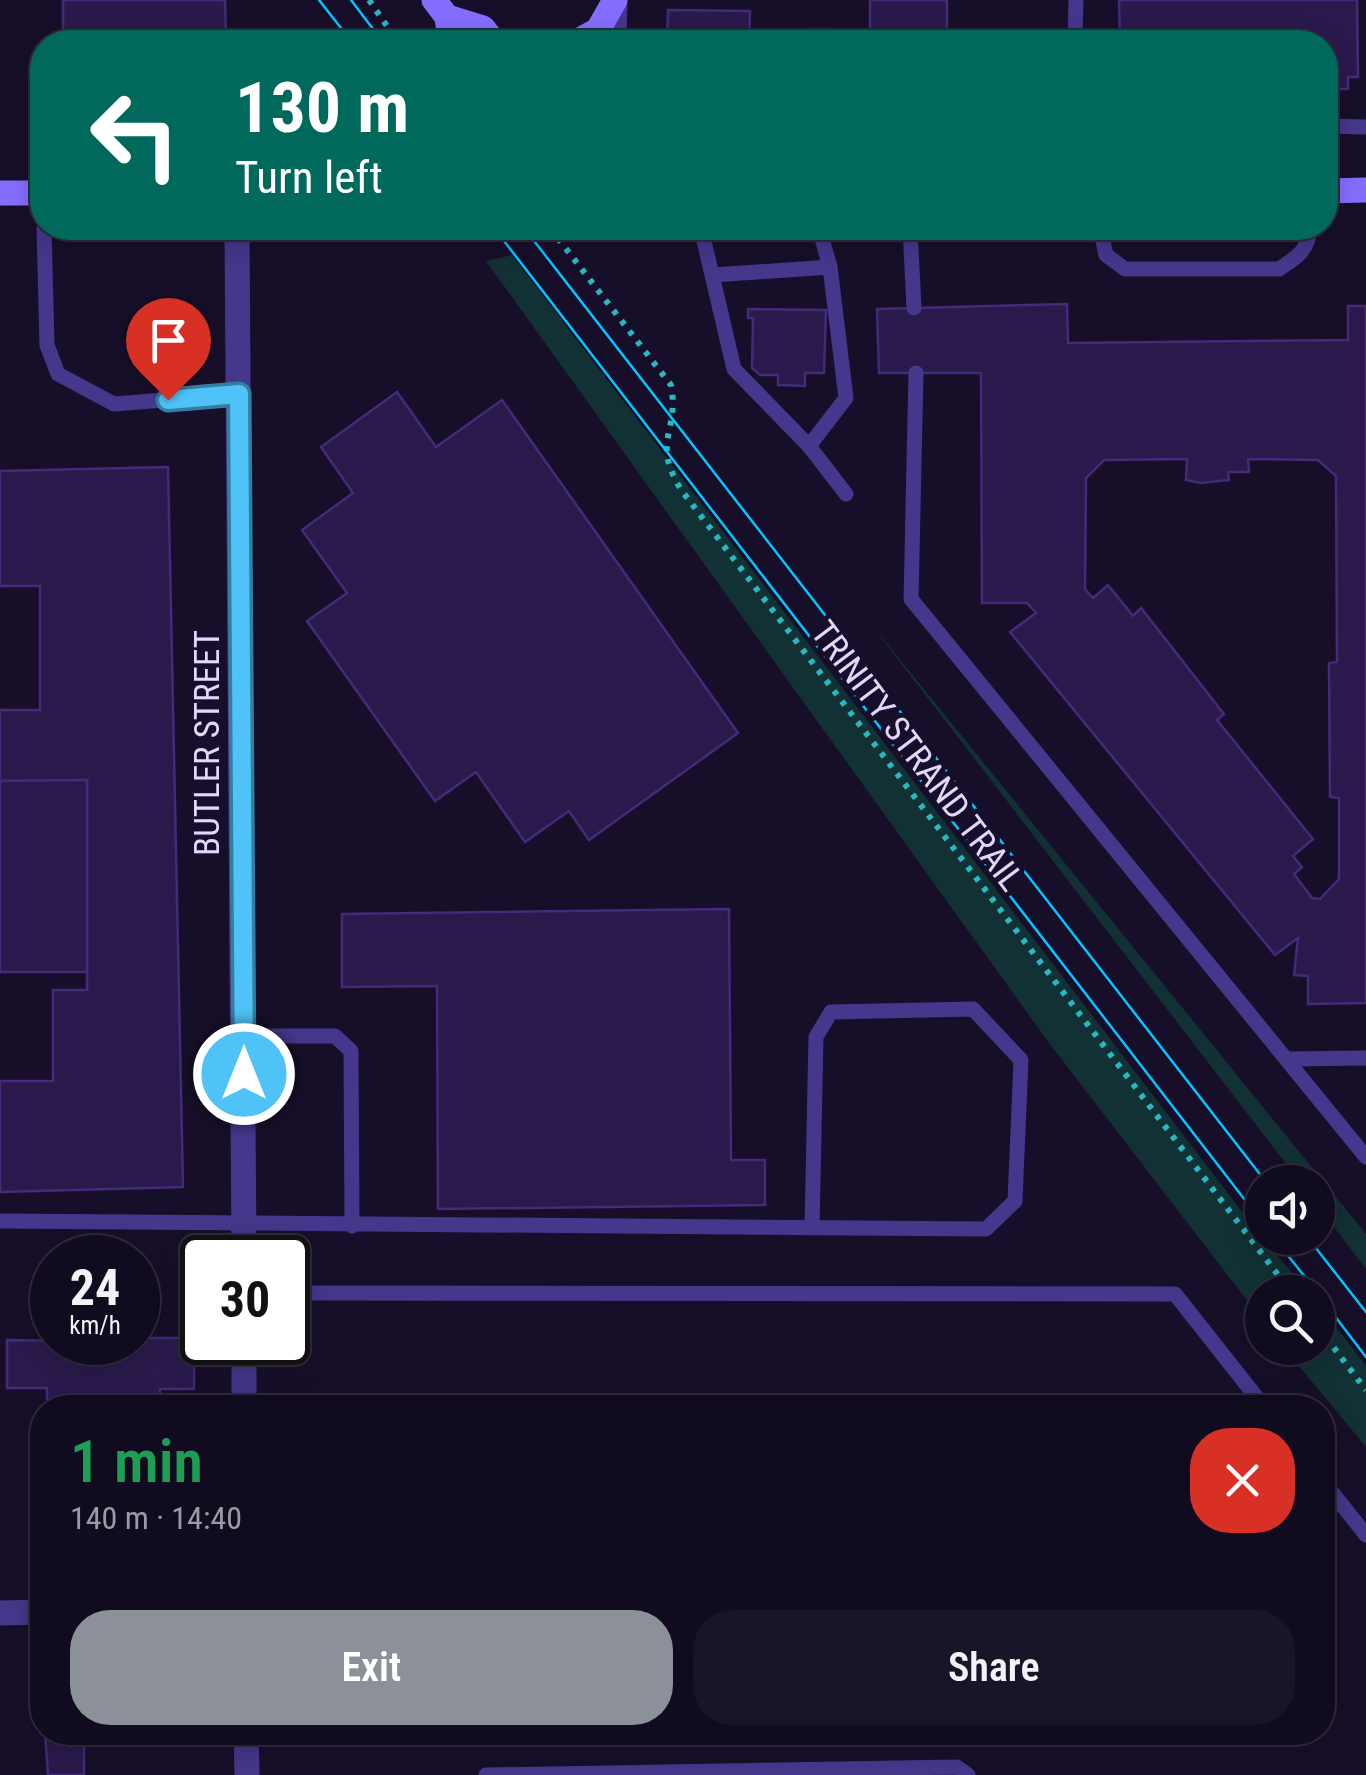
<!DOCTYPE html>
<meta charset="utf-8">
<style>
:root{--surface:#110b1f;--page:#1a1428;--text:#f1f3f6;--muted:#9c9ba4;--line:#302b3d;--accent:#8c9099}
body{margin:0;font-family:"Roboto Condensed",sans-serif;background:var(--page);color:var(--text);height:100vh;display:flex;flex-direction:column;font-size:38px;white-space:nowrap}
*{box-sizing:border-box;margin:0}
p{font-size:32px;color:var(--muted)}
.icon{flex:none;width:55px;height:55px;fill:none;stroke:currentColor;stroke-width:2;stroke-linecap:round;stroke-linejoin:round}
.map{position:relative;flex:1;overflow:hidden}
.drawer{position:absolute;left:30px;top:1395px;width:1305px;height:350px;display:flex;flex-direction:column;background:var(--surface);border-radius:40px;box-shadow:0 5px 25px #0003,0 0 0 2px var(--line)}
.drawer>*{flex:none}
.top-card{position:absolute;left:30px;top:30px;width:1308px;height:210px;border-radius:40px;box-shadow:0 5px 25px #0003,0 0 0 2px var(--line);background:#00695c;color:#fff;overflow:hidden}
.tools{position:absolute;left:1245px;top:1165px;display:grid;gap:20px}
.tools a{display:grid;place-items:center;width:90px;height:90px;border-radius:50%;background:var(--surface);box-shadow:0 5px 25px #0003,0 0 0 2px var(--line);font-size:50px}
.speed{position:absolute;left:30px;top:1235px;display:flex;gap:20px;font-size:50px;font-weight:700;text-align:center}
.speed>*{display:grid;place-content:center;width:130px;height:130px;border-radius:50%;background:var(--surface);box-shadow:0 5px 25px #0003,0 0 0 2px var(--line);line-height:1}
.speed small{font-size:25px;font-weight:400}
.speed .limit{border:5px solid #111;border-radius:15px;background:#fff;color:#111}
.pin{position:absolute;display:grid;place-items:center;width:85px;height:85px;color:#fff;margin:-102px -42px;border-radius:50% 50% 50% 0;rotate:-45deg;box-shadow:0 0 10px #0007}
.pin .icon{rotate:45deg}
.me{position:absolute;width:110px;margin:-55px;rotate:0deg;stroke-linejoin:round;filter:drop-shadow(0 0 8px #0008)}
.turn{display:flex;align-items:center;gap:35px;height:210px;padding:0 40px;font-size:45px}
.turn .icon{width:130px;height:130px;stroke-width:2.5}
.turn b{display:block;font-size:70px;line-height:85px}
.round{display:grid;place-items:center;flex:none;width:105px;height:105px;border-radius:40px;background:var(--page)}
.overview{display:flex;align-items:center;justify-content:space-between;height:170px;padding:0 40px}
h1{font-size:60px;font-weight:600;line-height:75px;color:#1e9e55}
.cta{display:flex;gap:20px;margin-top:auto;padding:20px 40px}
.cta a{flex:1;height:115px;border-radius:40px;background:var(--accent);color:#fff;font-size:40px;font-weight:600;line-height:115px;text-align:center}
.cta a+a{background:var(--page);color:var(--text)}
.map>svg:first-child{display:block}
</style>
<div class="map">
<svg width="1366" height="1775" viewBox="0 0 1366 1775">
<rect width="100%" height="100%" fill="#170f29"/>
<g fill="#113134">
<path d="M512,255L1262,1238L1309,1292H1262V1320L1046,1039L486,261Z"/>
<path d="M867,619L1366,1234V1269L1318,1206V1182H1300Z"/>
<path d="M1318,1303L1366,1366V1447L1284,1348H1318Z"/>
</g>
<g fill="#2a1a4c" stroke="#442a79" stroke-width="2.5" fill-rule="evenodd">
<path d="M63,0H225L226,42H63Z"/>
<path d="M870,0H947V39L980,42H801L810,40V29H829V37H870Z"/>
<path d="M1119,0H1357L1358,77H1348V89H1325V42H1120Z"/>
<path d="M668,10L750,11L749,42H667Z"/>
<path d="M1067,304L1068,343L1348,340V306H1366V1003L1308,1004V976L1294,975L1298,938L1275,955L1010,632L1036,613L1027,603H982L981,373H879L877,309ZM1187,459L1186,480L1201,483L1229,480L1228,472H1249L1248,459L1318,460L1336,476L1337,662L1329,663L1330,797L1339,798V879L1320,899L1312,898L1294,874L1302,867L1293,856L1313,839L1217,720L1224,714L1141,608L1133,616L1108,585L1093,598L1085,589L1086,478L1104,460Z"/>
<path d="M748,309L826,310L824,373H805V386L778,385V375H760L752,368L753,318H748Z"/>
<path d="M397,392L436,447L502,400L738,733L589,840L569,811L525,842L476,772L435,801L307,621L347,593L302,530L353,493L321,447Z"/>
<path d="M168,467L183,1187L0,1192V1081H53V990H87V780L0,781V710H40V586H0V471Z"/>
<path d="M87,780V972H0V781Z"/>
<path d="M729,909L731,1160H765V1205L438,1209L437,986L342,987V914Z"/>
<path d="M138,1338H194V1389H160V1408H47V1388H7V1340L138,1342Z"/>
<path d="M45,1732H84V1775H48Z"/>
</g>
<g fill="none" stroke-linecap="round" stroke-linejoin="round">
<g stroke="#29b7c1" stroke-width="6" stroke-dasharray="5 8" stroke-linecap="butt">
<path d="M369,0L398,42"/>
<path d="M550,228L671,385C680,433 650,441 682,491L1291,1292"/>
<path d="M1318,1327L1366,1390"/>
</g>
<g stroke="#45378b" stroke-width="15">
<path d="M1075,42L1076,0"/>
<path d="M1325,126L1366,127"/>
<path d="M44,228L47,345L58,374L114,404L239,394"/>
<path d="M701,228L734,369L809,446L846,494"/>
<path d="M910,228L914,308"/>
<path d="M1100,228L1106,255L1125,269H1279C1297,257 1308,251 1310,228"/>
<path d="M713,275L830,267"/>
<path d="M916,373L911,599L1366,1157"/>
<path d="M809,446L846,398L830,267L819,228"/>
<path d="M243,1036H335L351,1051L352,1226"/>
<path d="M1289,1059L1366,1058"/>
<path d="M0,1221L986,1229L1015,1201L1021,1060L973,1009L831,1012L816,1037L812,1228"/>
<path d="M288,1293L1175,1294L1265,1408"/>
<path d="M1322,1480L1366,1535"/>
<path d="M486,1775L957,1767L968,1775"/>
</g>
<g stroke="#45378b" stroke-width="25">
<path d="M237,228L244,1258"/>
<path d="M244,1342V1408"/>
<path d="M0,1613L42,1612"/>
<path d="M246,1732L247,1775"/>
</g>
<path stroke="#45378b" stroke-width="25" d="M614,42L615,0"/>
<g stroke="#846eff" stroke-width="25">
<path d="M434,0L447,17L450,42"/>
<path d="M447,17L483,28L494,42"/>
<path d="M576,42L598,30L615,0"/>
<path d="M1325,191L1366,190"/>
<path d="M0,193H42"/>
</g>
<g stroke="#03c5ff" stroke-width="2.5">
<path d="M319,0L352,42"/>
<path d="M351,0L383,42"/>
<path d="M494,228L1262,1222"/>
<path d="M524,228L1266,1182"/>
<path d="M1274,1238L1317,1292"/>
<path d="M1308,1238L1366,1312"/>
<path d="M1318,1294L1366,1357"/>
</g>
</g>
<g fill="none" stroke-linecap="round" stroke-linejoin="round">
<defs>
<path id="route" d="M168,400L239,394L244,1074"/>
</defs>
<use href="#route" stroke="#337fa1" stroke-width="25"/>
<use href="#route" stroke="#4fc3f7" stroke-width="18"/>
</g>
<g text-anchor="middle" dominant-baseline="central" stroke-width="10" stroke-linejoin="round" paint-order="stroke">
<g font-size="35" fill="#e1d7ff" stroke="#170f29">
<text transform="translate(207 743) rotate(-90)">BUTLER STREET</text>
<text transform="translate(917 756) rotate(53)">TRINITY STRAND TRAIL</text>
</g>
</g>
</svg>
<div class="tools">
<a><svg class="icon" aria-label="sound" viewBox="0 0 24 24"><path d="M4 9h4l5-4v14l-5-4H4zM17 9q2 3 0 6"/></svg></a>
<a><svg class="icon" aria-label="search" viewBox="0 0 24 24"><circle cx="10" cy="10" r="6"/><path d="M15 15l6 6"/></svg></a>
</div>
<div class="speed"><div>24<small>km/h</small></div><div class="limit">30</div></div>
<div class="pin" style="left:168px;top:400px;background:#d93025"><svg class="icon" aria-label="arrive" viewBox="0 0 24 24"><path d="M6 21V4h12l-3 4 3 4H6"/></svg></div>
<svg class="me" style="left:244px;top:1074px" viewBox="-20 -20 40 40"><circle r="17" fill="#4fc3f7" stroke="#fff" stroke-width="3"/><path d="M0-11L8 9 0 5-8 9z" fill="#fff"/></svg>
<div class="top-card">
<div class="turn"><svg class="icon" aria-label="left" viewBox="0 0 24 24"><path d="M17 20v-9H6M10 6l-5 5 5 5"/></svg><div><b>130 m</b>Turn left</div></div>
</div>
<section class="drawer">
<div class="overview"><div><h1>1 min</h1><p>140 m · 14:40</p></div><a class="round" style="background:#d93025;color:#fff"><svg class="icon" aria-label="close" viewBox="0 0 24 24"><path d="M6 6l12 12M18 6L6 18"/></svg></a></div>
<div class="cta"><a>Exit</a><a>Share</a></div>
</section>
</div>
